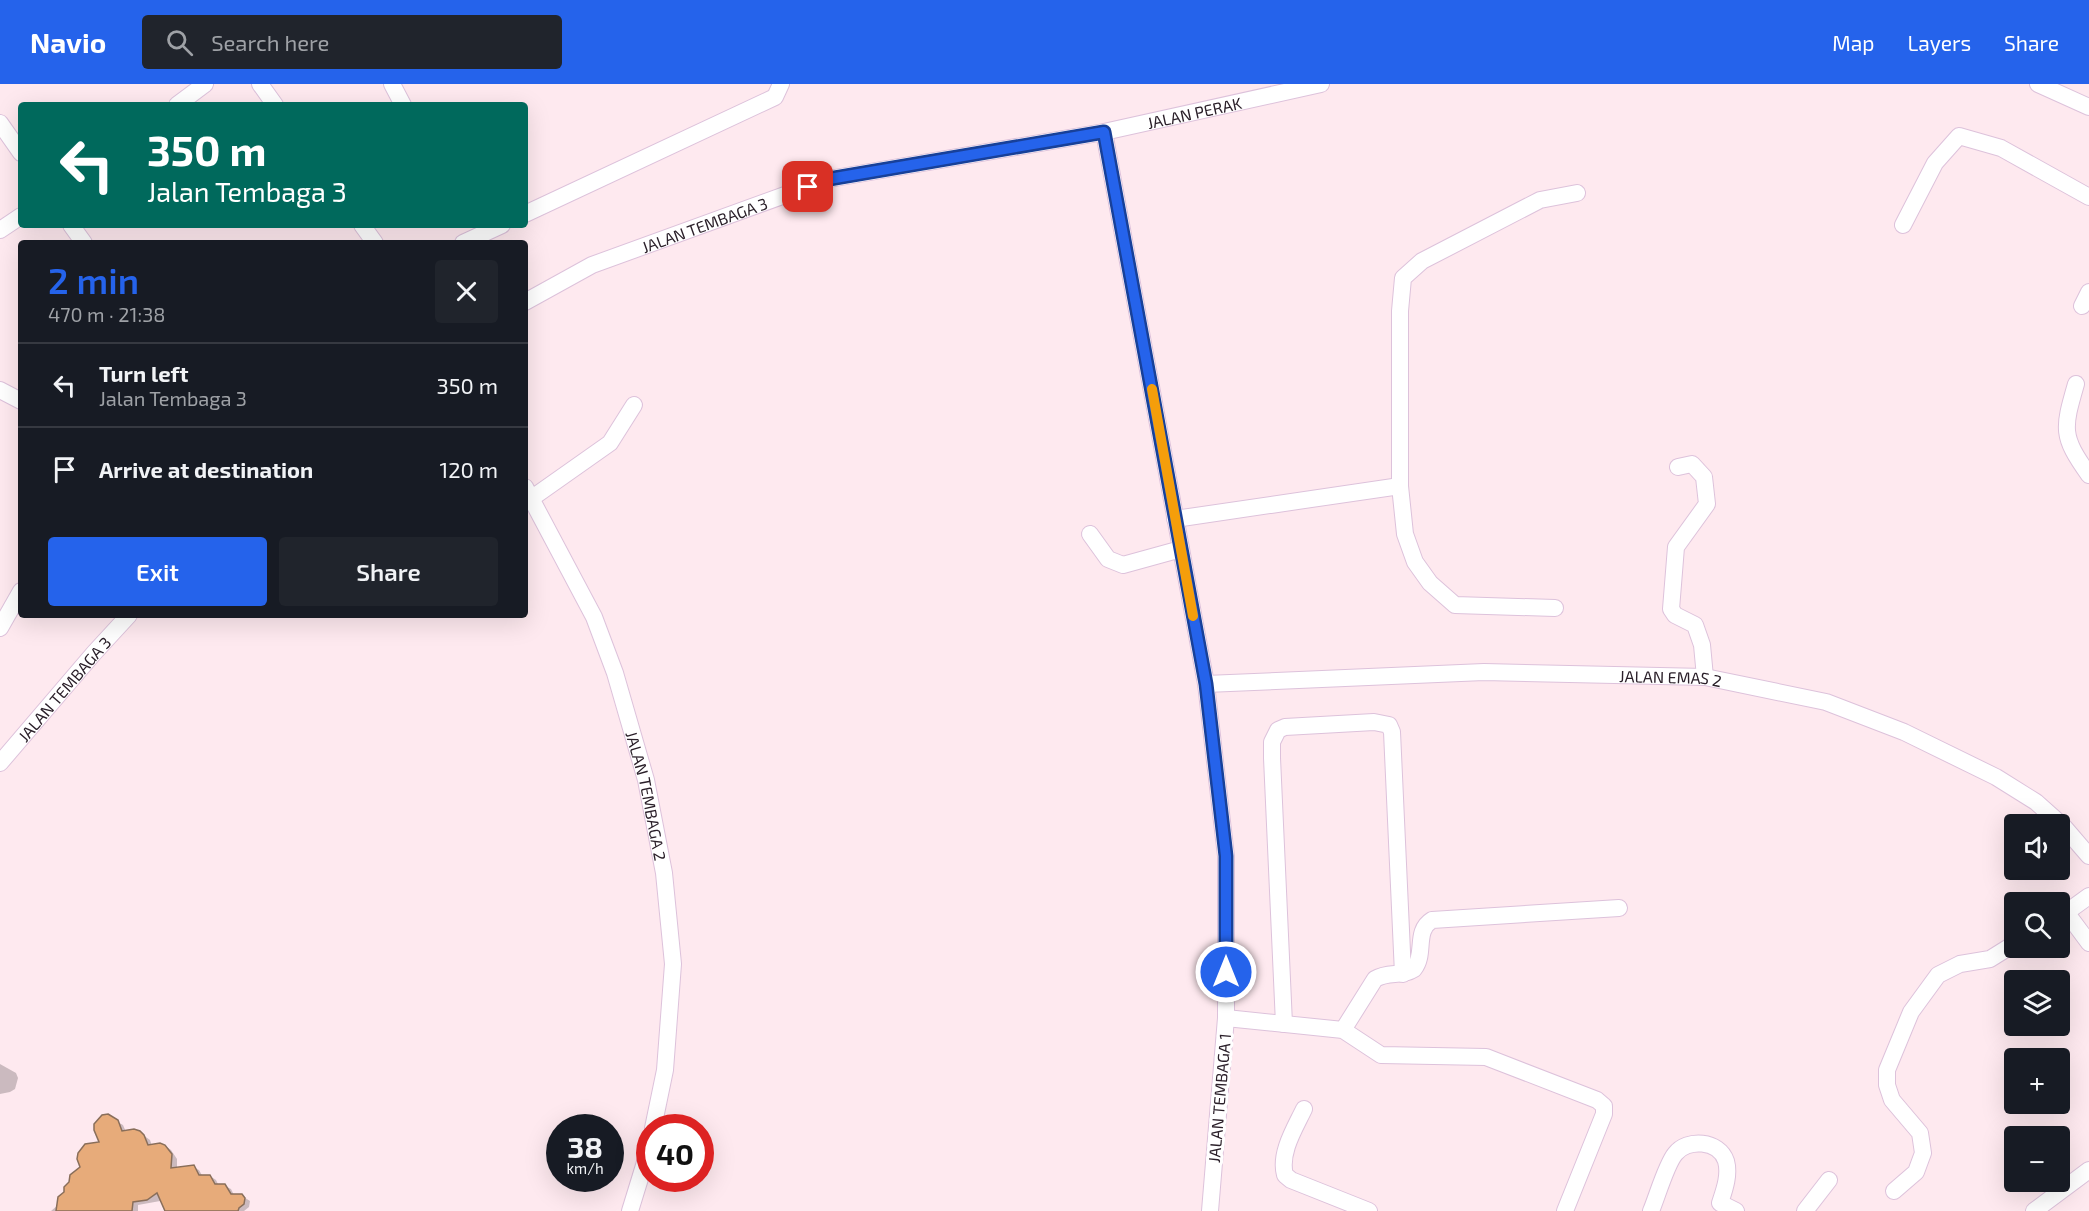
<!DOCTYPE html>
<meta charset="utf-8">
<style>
:root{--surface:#171b24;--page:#20242c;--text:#f1f3f6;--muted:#9ea1a6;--line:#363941;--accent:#2563eb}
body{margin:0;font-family:"Exo 2",sans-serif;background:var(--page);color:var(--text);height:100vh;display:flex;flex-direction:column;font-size:22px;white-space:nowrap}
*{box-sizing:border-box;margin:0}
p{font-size:20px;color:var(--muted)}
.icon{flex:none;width:33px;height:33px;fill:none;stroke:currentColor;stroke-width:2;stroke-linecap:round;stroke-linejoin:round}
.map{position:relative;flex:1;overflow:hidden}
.side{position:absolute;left:18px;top:156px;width:510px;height:378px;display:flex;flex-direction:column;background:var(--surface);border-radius:6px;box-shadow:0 6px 24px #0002}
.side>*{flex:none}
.guide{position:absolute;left:18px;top:18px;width:510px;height:126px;border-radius:6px;box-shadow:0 6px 24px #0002;background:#00695c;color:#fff;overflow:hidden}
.buttons{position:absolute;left:2004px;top:730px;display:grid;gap:12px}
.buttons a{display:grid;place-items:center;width:66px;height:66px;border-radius:6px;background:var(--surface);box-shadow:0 6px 24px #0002;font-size:30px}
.speed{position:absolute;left:546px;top:1030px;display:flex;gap:12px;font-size:30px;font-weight:700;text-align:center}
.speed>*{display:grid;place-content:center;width:78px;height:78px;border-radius:50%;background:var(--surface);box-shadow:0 6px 24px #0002;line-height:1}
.speed small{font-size:15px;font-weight:400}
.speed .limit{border:9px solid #d22;background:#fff;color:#111}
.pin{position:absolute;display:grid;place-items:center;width:51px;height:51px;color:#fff;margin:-26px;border-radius:12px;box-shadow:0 3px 9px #0006}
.me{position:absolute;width:66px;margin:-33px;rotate:0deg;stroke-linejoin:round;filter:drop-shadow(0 0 4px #0008)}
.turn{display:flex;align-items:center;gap:21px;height:126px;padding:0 30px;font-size:27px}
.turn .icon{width:78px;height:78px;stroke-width:2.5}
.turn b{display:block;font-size:42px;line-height:51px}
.round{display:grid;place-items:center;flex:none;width:63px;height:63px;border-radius:6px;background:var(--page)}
.overview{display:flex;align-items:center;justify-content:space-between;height:102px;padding:0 30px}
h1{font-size:36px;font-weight:600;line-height:45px;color:var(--accent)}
.action{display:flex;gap:12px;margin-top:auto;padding:12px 30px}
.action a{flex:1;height:69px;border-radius:6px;background:var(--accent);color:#fff;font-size:24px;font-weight:600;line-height:69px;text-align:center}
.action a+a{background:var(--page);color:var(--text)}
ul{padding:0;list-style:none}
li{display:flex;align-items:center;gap:18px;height:84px;padding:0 30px;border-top:2px solid var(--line)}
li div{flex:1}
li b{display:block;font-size:22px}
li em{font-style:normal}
header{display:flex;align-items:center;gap:36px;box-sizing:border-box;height:84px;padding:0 30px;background:var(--accent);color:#fff}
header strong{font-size:28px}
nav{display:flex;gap:33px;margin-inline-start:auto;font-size:21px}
.search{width:420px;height:54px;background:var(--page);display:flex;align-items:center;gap:15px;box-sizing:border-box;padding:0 21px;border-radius:6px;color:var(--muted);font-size:22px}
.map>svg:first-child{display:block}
</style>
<header>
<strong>Navio</strong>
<div class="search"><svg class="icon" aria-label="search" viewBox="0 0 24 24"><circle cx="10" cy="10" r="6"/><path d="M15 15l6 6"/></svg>Search here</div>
<nav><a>Map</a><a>Layers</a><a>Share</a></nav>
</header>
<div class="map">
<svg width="2089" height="1127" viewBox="0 0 2089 1127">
<rect width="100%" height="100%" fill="#fdf7fc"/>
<path fill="#fee9ef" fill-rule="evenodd" d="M0,0H2089V1127H0ZM21,21H525V141H21ZM21,159H525V531H21ZM2014,741H2060V786H2014ZM2014,819H2060V864H2014ZM2014,897H2060V942H2014ZM2014,975H2060V1020H2014ZM560,1044H610V1095H560ZM650,1044H700V1095H650ZM2014,1053H2060V1098H2014Z"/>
<g fill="#0003">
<path d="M0,980L16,989L18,994L15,1005L10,1008L0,1010Z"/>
<path d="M107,1032L123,1041L126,1048H139L150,1056L152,1062H165L171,1066L177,1075V1085L193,1083L199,1086L203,1093L210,1092L216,1096L219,1102H225L231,1105L234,1111L239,1110L250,1117L249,1123L244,1127H174L199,1110L138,1121V1127H51L58,1121L101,1059Z"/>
</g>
<path fill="#e7ab7a" stroke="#896e5a" stroke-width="1.5" d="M108,1030L118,1036L122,1047L134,1045L140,1047L144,1051L148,1061L160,1059L165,1061L172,1070L171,1084L194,1081L199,1091H210L215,1100H225L231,1110H242L245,1114L244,1120L239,1124L238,1127H165L157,1109L147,1116L133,1118L132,1127H56L58,1113L64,1108V1103L69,1098L70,1091L80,1083L77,1075L78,1069L85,1060L99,1058L94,1046V1040L102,1031Z"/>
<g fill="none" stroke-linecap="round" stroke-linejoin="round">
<defs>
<g id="minor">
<path d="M260,0L275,21"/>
<path d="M392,0L403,21"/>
<path d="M2038,0L2089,23"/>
<path d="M177,21L205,0"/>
<path d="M0,39L21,69"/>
<path d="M1104,48L1206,600L1226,772V934L1210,1127"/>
<path d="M525,130L775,13L781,0"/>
<path d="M71,141L84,159"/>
<path d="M362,141L375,159"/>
<path d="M1903,141L1935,79L1959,52L2001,64L2089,113"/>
<path d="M0,146L21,132"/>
<path d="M463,159L502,141"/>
<path id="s1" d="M525,218L592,181L829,95L1104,48L1321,0"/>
<path d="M2082,222L2089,208"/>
<path d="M2076,300C2063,345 2061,352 2089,391"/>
<path d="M0,306L21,317"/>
<path d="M1678,383L1692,380L1704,393L1707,420L1676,463L1671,525L1675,531L1695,541L1702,561L1705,593"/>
<path id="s2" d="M525,403L594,533L615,589L646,696L664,789L673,880L665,986L653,1044"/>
<path d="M532,414L610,359L634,321"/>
<path d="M1175,435L1400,402"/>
<path d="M1090,450L1108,475L1123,481L1181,465"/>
<path d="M1555,524L1455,521L1430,499L1415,478L1405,450L1400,402V227L1403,194L1422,177L1540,116L1577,109"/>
<path d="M0,544L21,507"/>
<path id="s3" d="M1206,600L1484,588L1705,593L1826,618L1904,648L1996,693L2036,718L2064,743L2089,772"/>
<path id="s4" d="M0,679L94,569L129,531"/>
<path d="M2066,828L2089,859"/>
<path d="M2060,833L2089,812"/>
<path d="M1226,934L1343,946L1381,971L1486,973L1597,1016L1604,1022V1030L1565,1127"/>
<path d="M1284,940L1272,674V658L1278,646L1285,643L1374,638L1389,641L1392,648L1403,890"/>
<path d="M1343,946L1375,895C1388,887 1402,893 1414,885C1426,870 1414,847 1432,836L1619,824"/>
<path d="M1304,1025C1295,1044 1279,1069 1285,1091L1291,1096L1369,1127"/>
<path d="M1894,1107L1916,1088L1923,1069L1920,1049L1892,1016L1887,1001V986L1911,928L1938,891L1960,880L1990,875L2014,860"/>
<path d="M630,1127L650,1062"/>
<path d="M1651,1127C1657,1113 1666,1081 1675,1070C1687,1054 1719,1056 1726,1077C1730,1091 1724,1107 1720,1119L1736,1127"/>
<path d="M1805,1127L1829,1096"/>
<path d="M2034,1127L2089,1086"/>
</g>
</defs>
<use href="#minor" stroke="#ddc2db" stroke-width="18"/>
<use href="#minor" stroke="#fff" stroke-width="16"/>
</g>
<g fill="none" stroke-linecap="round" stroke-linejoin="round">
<defs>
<path id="route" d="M808,103L829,95L1104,48L1206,600L1226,772V888"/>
</defs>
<use href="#route" stroke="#184099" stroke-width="15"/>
<use href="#route" stroke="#2563eb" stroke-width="10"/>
<path stroke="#f59e0b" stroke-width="10" d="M1152,305L1193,532"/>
</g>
<g text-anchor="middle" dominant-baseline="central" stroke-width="6" stroke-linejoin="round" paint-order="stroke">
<g font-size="16" fill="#2b202a" stroke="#fff">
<text stroke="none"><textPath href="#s1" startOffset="700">JALAN PERAK</textPath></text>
<text stroke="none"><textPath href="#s1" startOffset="196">JALAN TEMBAGA 3</textPath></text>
<text stroke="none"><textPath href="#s3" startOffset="465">JALAN EMAS 2</textPath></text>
<text stroke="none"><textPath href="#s4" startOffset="98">JALAN TEMBAGA 3</textPath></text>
<text stroke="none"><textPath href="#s2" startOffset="334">JALAN TEMBAGA 2</textPath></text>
<text transform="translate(1219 1014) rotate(-85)">JALAN TEMBAGA 1</text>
</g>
</g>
</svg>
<div class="buttons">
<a><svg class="icon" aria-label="sound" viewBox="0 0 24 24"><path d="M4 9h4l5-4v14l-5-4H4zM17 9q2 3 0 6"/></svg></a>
<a><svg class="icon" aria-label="search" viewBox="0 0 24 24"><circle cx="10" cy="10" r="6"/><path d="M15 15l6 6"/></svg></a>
<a><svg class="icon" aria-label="layers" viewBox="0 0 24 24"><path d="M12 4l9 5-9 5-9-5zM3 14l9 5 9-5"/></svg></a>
<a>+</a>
<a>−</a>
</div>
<div class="speed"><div>38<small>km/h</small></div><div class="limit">40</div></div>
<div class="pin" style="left:808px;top:103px;background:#d93025"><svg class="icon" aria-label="arrive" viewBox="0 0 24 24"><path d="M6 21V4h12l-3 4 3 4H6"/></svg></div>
<svg class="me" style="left:1226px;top:888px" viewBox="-20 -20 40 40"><circle r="17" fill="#2563eb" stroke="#fff" stroke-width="3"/><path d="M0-11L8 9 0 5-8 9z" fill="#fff"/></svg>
<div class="guide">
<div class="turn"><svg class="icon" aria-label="left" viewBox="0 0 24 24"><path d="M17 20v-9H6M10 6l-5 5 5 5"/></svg><div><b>350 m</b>Jalan Tembaga 3</div></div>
</div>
<section class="side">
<div class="overview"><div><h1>2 min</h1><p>470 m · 21:38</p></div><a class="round"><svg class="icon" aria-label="close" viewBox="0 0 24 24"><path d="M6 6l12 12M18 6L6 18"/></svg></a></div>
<ul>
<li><svg class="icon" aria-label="left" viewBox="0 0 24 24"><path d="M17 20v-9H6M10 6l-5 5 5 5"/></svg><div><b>Turn left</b><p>Jalan Tembaga 3</p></div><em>350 m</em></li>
<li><svg class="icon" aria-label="arrive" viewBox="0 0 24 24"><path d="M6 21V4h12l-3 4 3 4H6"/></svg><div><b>Arrive at destination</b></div><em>120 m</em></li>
</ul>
<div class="action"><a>Exit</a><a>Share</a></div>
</section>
</div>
